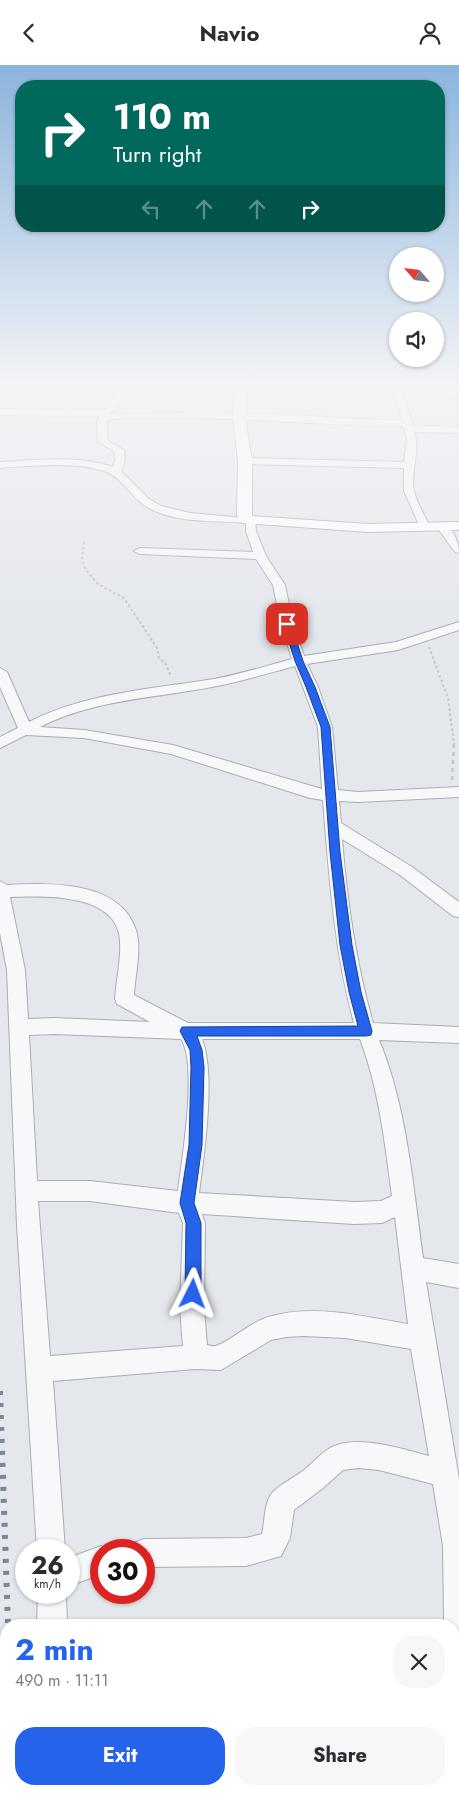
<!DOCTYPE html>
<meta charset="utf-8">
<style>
:root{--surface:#fff;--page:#f7f7f7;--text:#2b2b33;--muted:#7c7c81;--accent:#2563eb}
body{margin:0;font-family:Jost,sans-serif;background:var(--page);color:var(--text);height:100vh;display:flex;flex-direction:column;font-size:19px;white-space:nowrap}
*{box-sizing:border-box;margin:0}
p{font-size:16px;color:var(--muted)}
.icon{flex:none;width:28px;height:28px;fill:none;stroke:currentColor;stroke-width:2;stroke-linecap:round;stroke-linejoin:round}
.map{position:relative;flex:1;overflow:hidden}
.panel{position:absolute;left:0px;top:1554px;width:460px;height:176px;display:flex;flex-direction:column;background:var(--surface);border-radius:20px 20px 0 0;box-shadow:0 1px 4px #0004}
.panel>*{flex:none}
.top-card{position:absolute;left:15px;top:15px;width:430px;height:152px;border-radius:20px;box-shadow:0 1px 4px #0004;background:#00695c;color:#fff;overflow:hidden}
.needle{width:32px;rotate:298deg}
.buttons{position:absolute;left:389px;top:182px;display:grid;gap:10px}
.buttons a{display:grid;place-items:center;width:55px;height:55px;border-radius:50%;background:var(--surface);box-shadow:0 1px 4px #0004;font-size:25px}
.speed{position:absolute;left:15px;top:1474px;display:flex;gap:10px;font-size:25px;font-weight:700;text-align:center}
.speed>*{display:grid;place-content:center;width:65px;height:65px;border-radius:50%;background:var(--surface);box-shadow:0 1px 4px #0004;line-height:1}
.speed small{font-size:12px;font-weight:400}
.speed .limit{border:8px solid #d22;background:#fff;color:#111}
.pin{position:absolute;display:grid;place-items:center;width:42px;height:42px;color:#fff;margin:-21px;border-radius:10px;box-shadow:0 2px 8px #0006}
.me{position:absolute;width:55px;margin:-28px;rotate:3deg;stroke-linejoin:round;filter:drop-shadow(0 0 4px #0008)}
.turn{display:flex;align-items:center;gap:18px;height:105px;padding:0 15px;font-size:22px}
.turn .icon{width:65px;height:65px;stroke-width:2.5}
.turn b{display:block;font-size:35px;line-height:42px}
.lanes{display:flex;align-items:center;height:48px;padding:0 15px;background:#0003;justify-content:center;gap:25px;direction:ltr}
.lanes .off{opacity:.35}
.round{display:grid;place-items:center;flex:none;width:52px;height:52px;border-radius:20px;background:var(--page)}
.summary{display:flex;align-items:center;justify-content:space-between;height:85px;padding:0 15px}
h1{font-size:30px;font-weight:700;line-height:38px;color:var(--accent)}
.cta{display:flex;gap:10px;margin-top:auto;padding:10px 15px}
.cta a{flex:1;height:58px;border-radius:20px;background:var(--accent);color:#fff;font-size:20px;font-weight:700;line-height:58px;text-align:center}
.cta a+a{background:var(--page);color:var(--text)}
header{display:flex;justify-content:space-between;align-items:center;height:65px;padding:0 15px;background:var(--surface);font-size:22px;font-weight:700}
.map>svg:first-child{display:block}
</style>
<header><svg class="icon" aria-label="back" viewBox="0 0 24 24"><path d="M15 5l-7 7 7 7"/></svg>Navio<svg class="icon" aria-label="person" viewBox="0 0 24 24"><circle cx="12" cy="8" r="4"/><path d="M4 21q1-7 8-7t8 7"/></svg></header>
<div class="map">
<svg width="459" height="1729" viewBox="0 0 459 1729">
<rect width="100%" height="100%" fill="#e4e7ec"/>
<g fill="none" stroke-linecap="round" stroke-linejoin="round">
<defs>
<g id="street">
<path d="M0,323H21L0,328Z"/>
<path d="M119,323H127L123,335L110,349C171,348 233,347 294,350C330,352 366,355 402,355L392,323L459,326V332L402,327L413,361L459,362V368L414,367C421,386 410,406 414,426C417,438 425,451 430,462L425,465L420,462L404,426V403L245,399L240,396L245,393L404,397L407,374L403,361C319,361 236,351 151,353C139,354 117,351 107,356L108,376L124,385L125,395L121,406L149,434L161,441L190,448L255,454L256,466L266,491L285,520L293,559L304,591L396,577L459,557V565L398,585L307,599L318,622L332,662L338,725L358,727L459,722V732L358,737L339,736L341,758L412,802L459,837V852L453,851L400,810L342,774C347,836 356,898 373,958L459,962V978L379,975C407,1042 413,1121 423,1193L459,1199V1223L426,1217L459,1414V1569L454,1566V1560H447L444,1554L443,1481L433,1419L379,1405L358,1403L343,1405L323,1423L294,1445L290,1473L281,1491L246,1501L144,1502V1485H131L134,1478L144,1474L246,1473L262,1469C265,1457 264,1438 272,1428C280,1419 294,1413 304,1405C312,1399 318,1391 327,1385C352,1367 402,1384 429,1391L411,1284L345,1273L304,1271L286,1272L271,1275L221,1305L195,1304L53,1316L65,1485H37L17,1160L7,905L0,868V816L7,820C50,818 119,815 136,865C142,884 135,910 134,930L188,958H354C334,885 329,810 323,735L310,733L171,689L84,673L26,670L0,683V672L18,663L0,622V603L7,607L29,657C85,628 152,624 214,614C240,609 266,601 292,594L281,559L273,520L256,494L140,489L134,486L140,483L253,487L246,466V458C214,455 176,459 147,442C131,433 123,412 104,406C74,396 31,401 0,403V397C36,395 78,390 113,402L115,395L114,386L98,377L97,356L100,351L0,350V344L104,345L115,334ZM295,601L318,662L322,724L173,680L84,665L40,662C94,634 158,633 217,621C243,616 269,608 295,601ZM10,832C41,831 106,828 118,865C124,883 116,915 115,934L117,939L150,957L54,953L28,954L25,905ZM54,969L181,974C198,999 182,1094 178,1126L90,1116H37L29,970ZM202,974H360C379,1024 385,1079 392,1131L381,1136L354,1137L199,1128C204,1090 216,1009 202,974ZM38,1136H90L179,1148L183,1158L180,1244L183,1281L50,1291ZM202,1149L354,1159L382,1158L395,1152L408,1259C365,1252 315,1239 272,1251C251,1256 237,1272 218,1280C215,1282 211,1281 207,1280L204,1244L205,1158Z"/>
<path d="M441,458C453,461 459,478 459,488L455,487L436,461Z"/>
<path d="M101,1481L111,1485H101V1509L69,1521V1493Z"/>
<path d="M38,1528H66L67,1560H37Z"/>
<path d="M459,1589V1710H457L459,1711V1729H436V1724H454V1591Z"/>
<rect x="46" y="1724" width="32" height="5"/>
</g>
<path id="secondary" d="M235,323H247L245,352L252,396V451L368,459L459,457V465L368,467L242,458L237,450L238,396L233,352Z"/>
</defs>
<use href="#street" stroke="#a9aeb7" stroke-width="2"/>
<use href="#secondary" stroke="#a9aeb7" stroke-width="2"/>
<g stroke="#c2c5cb" stroke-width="1" stroke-dasharray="2 2" stroke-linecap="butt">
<path d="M215,323L229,324"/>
<path d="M334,323L387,325"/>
<path d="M84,478V474"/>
</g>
<g stroke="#c2c5cb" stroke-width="2" stroke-dasharray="2.5 2.5" stroke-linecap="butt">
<path d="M84,477L82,493L85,504L98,519L124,533L157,583L159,593L166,599L171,612"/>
<path d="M429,582L448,633L454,679"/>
</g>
<path stroke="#c2c5cb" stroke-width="2.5" stroke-dasharray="4 4" stroke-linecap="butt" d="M452,715L454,678"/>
<use href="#street" fill="#f7f8fa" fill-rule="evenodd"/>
<use href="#secondary" fill="#fff" fill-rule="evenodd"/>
<g stroke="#7d8696" stroke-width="6" stroke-dasharray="4 8" stroke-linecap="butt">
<path d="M0,1326L8,1560"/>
<path d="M14,1724V1729"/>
</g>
</g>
<linearGradient id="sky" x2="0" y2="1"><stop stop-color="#8bb4dd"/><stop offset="0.57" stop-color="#f3f4f6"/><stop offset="1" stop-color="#f3f4f6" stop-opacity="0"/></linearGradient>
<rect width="459" height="565" fill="url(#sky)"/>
<path fill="#2563eb" stroke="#184099" d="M287,556L291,559L303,596L315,622L330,662L340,787L352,880L361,927L372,966L371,970L366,971H197L202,985L204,1002L202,1080L194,1138L201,1158V1229L198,1234L193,1237L187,1234L185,1229L186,1158L180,1138L189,1080L191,1002L190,985L180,966L182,962L358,961L349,927L340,880L330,787L321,662L306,622L295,596L283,559Z"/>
</svg>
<div class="buttons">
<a><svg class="needle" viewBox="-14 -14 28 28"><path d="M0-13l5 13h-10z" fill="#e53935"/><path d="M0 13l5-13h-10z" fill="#7c7c81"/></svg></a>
<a><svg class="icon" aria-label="sound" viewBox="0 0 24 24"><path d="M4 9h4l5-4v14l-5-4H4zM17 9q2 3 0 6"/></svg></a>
</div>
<div class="speed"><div>26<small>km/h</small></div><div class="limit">30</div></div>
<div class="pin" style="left:287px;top:559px;background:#d93025"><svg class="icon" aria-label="arrive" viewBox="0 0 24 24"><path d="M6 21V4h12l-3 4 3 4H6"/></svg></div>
<svg class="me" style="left:193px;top:1229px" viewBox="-20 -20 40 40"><path d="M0-17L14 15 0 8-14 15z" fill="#2563eb" stroke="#fff" stroke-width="4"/></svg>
<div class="top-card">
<div class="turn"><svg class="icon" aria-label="right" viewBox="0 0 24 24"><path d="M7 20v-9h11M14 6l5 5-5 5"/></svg><div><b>110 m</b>Turn right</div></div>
<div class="lanes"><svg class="icon off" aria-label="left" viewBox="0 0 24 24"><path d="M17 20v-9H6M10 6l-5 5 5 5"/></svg><svg class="icon off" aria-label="ahead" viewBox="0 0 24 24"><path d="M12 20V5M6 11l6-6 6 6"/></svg><svg class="icon off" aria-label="ahead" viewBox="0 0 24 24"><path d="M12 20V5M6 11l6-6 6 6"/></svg><svg class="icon" aria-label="right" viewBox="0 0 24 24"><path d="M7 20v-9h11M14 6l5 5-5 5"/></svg></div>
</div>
<section class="panel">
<div class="summary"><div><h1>2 min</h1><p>490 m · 11:11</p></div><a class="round"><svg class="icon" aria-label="close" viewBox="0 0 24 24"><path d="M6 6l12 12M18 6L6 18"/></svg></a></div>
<div class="cta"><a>Exit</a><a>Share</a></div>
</section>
</div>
